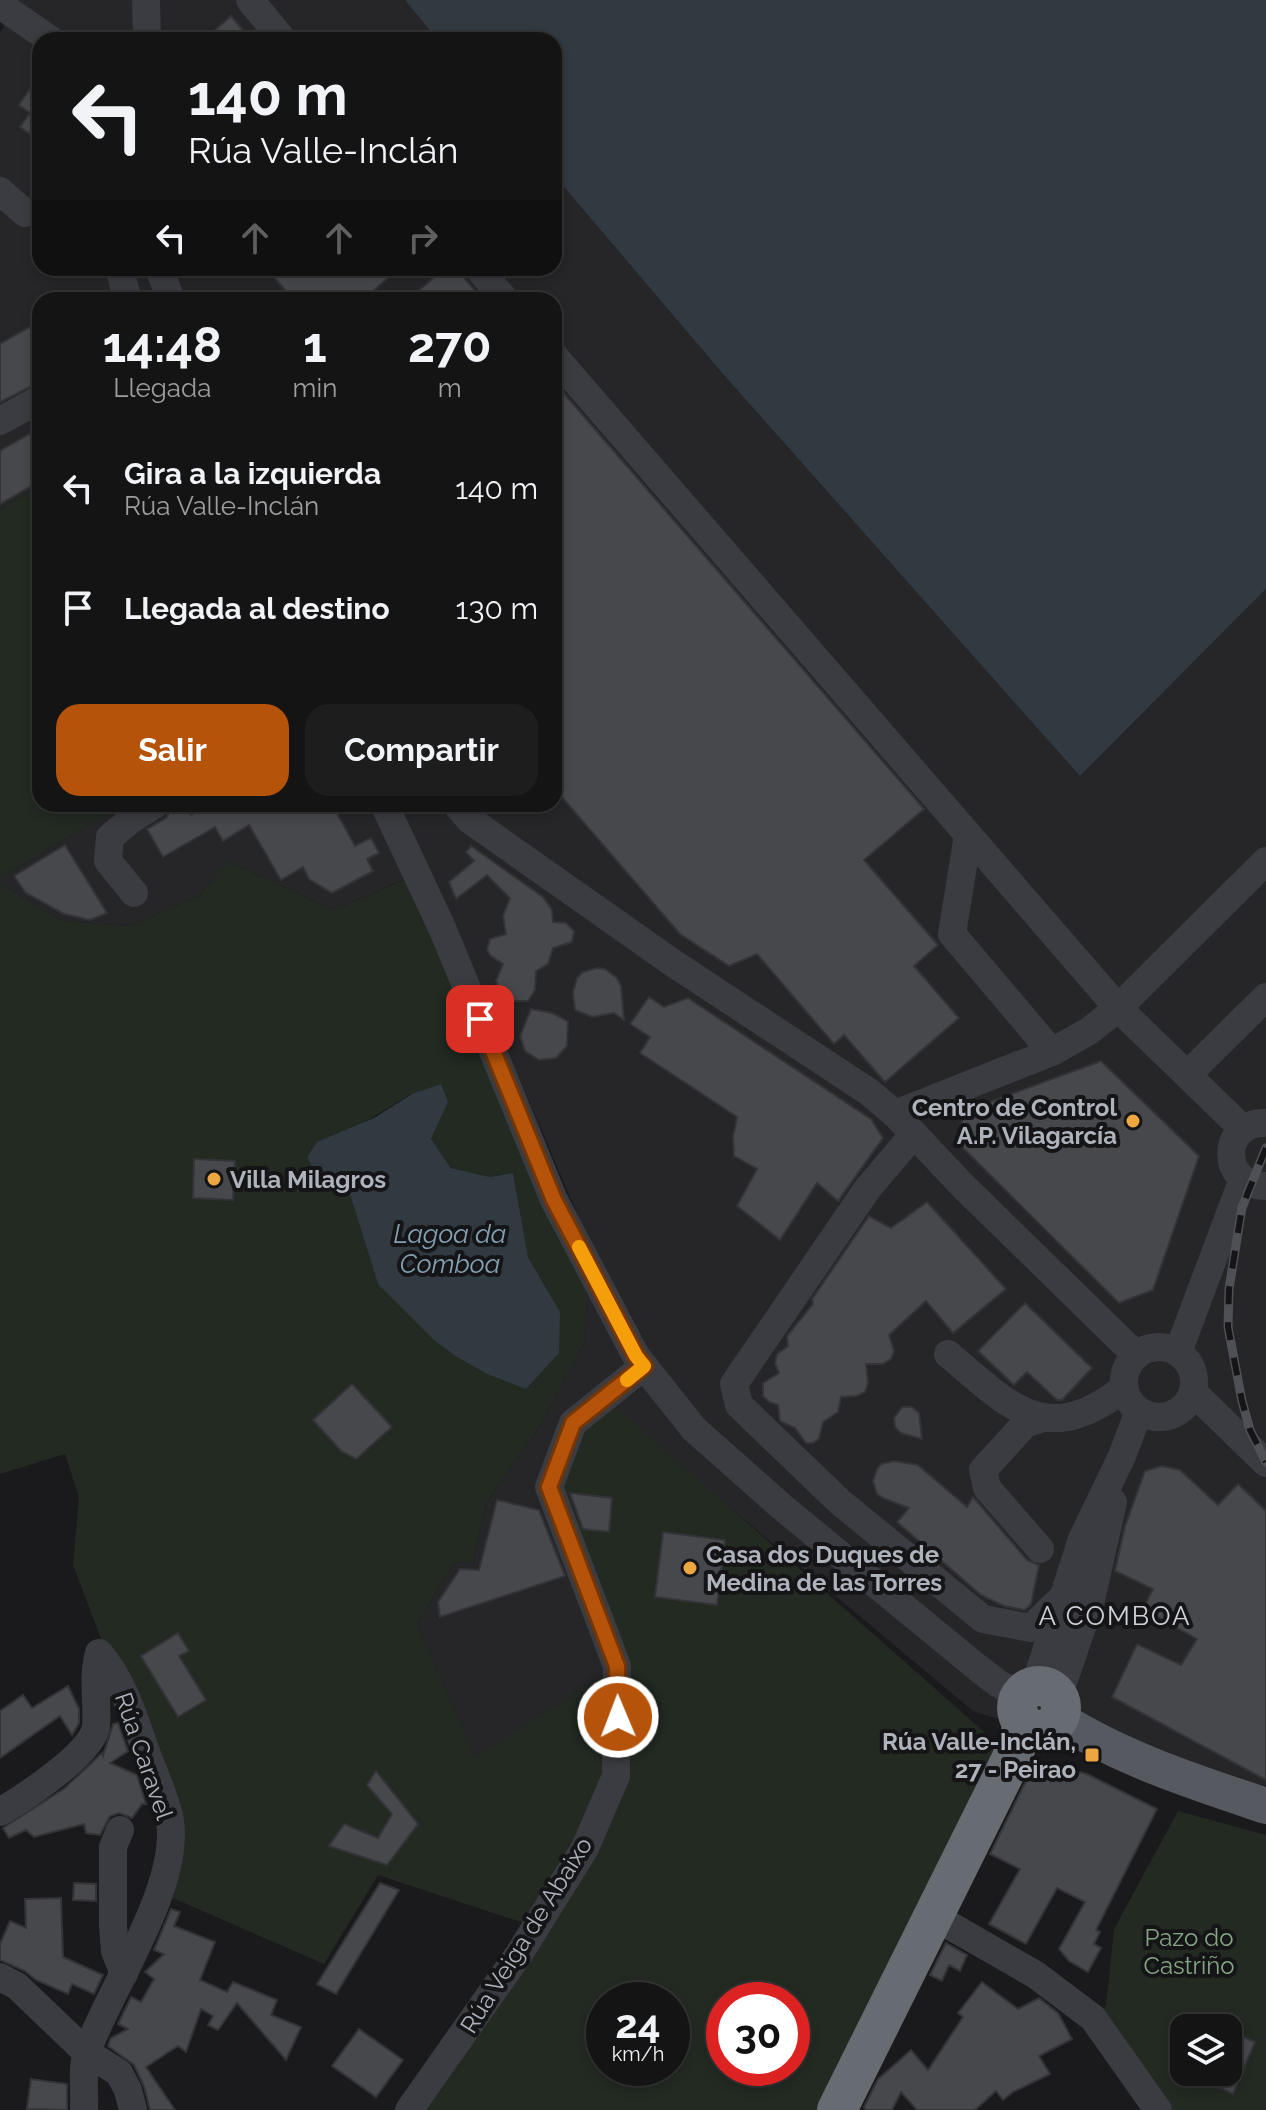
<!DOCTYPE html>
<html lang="es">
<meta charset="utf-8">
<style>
:root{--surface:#141415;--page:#1d1d1e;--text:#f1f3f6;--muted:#9d9ea0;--line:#333334;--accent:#b45309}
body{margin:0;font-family:Raleway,sans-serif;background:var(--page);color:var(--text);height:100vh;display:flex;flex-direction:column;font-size:30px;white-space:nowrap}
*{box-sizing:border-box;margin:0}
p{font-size:26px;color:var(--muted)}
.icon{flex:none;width:44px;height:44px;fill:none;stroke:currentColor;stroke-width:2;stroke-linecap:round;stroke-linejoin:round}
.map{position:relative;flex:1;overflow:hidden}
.drawer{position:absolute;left:32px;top:292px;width:530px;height:520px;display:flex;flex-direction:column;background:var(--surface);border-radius:24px;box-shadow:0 4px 12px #0003,0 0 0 2px var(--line)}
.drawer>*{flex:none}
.top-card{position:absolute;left:32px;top:32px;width:530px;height:244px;border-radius:24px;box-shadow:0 4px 12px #0003,0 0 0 2px var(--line);background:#141415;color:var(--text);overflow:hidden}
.fabs{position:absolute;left:1170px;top:2014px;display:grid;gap:16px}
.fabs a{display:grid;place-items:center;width:72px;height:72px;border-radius:16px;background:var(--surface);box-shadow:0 4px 12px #0003,0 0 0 2px var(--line);font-size:40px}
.speed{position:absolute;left:586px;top:1982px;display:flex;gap:16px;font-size:40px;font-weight:700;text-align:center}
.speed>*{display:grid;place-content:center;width:104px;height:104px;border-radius:50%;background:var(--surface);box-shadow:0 4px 12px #0003,0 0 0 2px var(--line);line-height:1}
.speed small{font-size:20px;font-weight:400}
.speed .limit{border:12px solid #d22;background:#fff;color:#111}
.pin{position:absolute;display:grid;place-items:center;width:68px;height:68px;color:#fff;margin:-34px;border-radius:16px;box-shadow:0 4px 12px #0006}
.me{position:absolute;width:88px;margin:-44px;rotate:359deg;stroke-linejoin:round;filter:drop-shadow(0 0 6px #0008)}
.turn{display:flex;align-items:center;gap:28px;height:168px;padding:0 24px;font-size:36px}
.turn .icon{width:104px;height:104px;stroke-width:2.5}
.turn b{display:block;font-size:56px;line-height:68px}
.lanes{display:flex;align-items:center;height:76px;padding:0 24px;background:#0003;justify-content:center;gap:40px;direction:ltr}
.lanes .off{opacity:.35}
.eta{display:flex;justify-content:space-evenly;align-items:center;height:136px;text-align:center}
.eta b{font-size:48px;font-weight:700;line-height:56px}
.cta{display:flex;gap:16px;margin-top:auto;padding:16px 24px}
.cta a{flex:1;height:92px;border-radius:24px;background:var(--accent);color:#fff;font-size:32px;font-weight:700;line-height:92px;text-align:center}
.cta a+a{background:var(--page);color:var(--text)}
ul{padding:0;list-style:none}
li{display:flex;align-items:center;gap:24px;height:120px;padding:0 24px}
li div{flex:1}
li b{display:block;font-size:30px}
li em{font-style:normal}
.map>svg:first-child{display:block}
</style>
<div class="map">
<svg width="1266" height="2110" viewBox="0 0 1266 2110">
<rect width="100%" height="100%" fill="#1a1a1c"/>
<path fill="#262629" d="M18,0H409L444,40H40V268H554V168L1080,776L1266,589V1802L1194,1782L973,1711L679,1465L617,1666L475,1758L417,1624L454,1563L473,1561L486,1504L543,1421L584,1342L591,1246L500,1033L417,874L334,910L228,861L199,896L128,926L62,921L0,884V878L123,804H554V300H40V486L0,509V33Z"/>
<g fill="#222a22" fill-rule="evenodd">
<path d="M40,486V804H123L0,878V509Z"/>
<path d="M228,861L334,910L418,874L591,1246L584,1342L543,1421L486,1504L473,1561L454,1563L417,1624L475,1757L609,1671L549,1487L605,1397L999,1745L834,2110H406L536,1927L378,1875L324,1964L159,1892L170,1820L73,1565L79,1497L65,1454L0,1474V884L62,921L128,926L199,896ZM411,1094L448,1102L431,1139L451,1168L490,1177L513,1173L528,1257L560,1312L378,1284L348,1187L307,1157ZM604,2000H672V2068H604ZM724,2000H792V2068H724Z"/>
<path d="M1178,1811L1266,1835V2110H1158L1093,2018L1106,2006L1114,1929ZM1184,2028H1228V2072H1184Z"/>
</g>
<g fill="#303a40">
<path d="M405,0H1266V589L1080,776L724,375L554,175V40H438Z"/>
<path d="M441,1084L448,1102L431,1139L451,1168L490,1177L513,1173L528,1257L560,1312L559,1353L526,1389L487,1374L457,1357L433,1339L378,1284L348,1188L319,1178L307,1157L317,1142L374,1118L412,1094Z"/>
</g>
<g fill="#47484c" stroke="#343438" stroke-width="2">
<path d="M231,16L251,40H204Z"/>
<path d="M40,74V141L20,127L30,113L19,105Z"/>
<path d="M266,268H399L363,300H294Z"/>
<path d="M445,268H461L465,279L483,300H408Z"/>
<path d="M40,321V382L0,402V344Z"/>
<path d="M554,382L924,809L864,860L938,945L914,966L959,1018L885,1082L844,1035L834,1044L757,954L729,966L680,934L554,788Z"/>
<path d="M40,428V481L0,504V451Z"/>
<path d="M178,804H184L191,815L209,804H332L355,846L371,838L379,853L367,859L373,871L332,893L309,879L303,867L281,880L249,825L223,841L215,827L163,857L147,829L166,818L172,807Z"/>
<path d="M65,845L107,913L90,920L64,914L26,893L14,876Z"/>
<path d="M471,846L543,897L552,910L553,922L566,923L574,931L572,942L553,948L548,964L536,971L535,990L528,1001H512L501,994L496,981L503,964L491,956L487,950L490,939L506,934L503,916L510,898L487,875L456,899L449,882L474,861L466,852Z"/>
<path d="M597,968L605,969L617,978L621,986L624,1020L614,1013L592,1017L575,1010L573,992L577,978L583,972Z"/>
<path d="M649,997L664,1007L688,998L871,1119L883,1138L838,1201L817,1183L780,1240L737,1206L757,1169L734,1156L733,1137L737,1117L640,1053L650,1037L630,1024Z"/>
<path d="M531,1009L552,1013L568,1021L567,1046L556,1058L539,1060L525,1051L520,1036Z"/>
<path d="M1101,1061L1199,1156L1153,1290L1119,1303L956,1141L965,1111Z"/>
<path d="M194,1159L235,1161L233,1200L193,1198Z"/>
<path d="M927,1202L1006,1289L953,1333L926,1301L889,1335L894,1351L891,1359L883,1364H866L868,1383L865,1392L857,1396L841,1397L838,1412L823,1422L819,1439L813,1443H806L795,1428L780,1421L778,1405L769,1402L763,1396V1383L779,1373L775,1363L777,1354L788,1346L787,1336L813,1304L812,1299L869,1216L891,1228Z"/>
<path d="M1025,1303L1092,1368L1062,1400H1057L1027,1372L1014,1385L978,1351Z"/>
<path d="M352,1384L392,1427L356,1459L341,1451L313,1420Z"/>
<path d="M902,1407H912L919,1413L922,1439L901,1433L895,1427L894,1418Z"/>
<path d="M894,1461L918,1465L967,1507L973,1497L1027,1560L1039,1565L1031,1604L1025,1610L1004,1606L981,1595L897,1522L909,1508L883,1498L877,1494L873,1481L877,1469L881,1464Z"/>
<path d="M1162,1466L1180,1470L1218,1505L1238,1484L1266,1511V1780L1112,1697L1137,1644L1181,1665L1197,1639L1143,1609L1153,1589L1115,1571L1125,1526L1145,1471Z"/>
<path d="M570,1493L612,1498L609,1532L583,1529Z"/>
<path d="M497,1500L539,1510L565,1576L440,1617L438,1602L460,1569L479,1570Z"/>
<path d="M663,1532L725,1540L717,1605L655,1597Z"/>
<path d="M178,1633L189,1651L179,1656L206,1700L178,1717L141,1656Z"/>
<path d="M68,1686L79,1709V1723L72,1735L60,1716L0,1758V1711L23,1695L32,1708Z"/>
<path d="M118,1723L128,1751L110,1763L137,1775L146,1804H142L132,1818L119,1813L110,1816L100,1835L86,1833L84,1824L34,1837L26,1830L9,1838L3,1828L65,1788L102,1753L103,1756L113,1724Z"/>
<path d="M1064,1768L1087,1774L1157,1809L1096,1930L1100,1932L1094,1944L1101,1948L1088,1972L1069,1961L1059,1949L1085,1902L1057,1888L1026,1944L989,1924L1020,1869L990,1854L1026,1781L1039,1772Z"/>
<path d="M376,1771L418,1824L387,1865L329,1846L344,1824L378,1838L392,1814L367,1785Z"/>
<path d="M74,1883L96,1884V1901L73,1900Z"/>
<path d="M380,1883L399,1890L336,1994L317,1984Z"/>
<path d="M61,1898L63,1957L103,1975L94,1994L72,1984L68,1994L36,1980L25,1971L0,1960V1944L10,1921L26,1928L25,1899Z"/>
<path d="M171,1909L180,1912L174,1926L215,1942L200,1980L227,1992L233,1982L277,2000L271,2015L301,2027L286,2060L237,2003L218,2030L208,2025L213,2016L201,2009L186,2052L178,2046L146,2067L175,2110H150L144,2086L134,2065L108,2046L111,2038L128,2029L118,2024L131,1997L141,2002L154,1979L145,1972L164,1954L154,1950Z"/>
<path d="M946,1943L967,1955L960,1971L949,1965L942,1981L930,1975Z"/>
<path d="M982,1982L1018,2009L1039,1998L1058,2013L1072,2039L1039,2056L1050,2074L1013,2092L1003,2100L996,2091L975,2110H917L901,2092L892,2110H866L864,2107L878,2079L911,2050L928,2070L963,2017L958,2013Z"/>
<path d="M359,2029L403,2060L376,2097L332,2066Z"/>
<path d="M1228,2030L1255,2042L1233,2094L1218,2087L1224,2072H1228Z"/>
<path d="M31,2079L67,2084V2110L27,2109Z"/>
</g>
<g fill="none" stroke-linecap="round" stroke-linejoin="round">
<g stroke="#3b3c41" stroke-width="28">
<path d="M146,0L147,40"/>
<path d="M250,0L283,40"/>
<path d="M0,5L51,40"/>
<path d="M0,191L25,213L40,209"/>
<path d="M119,268L128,300"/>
<path d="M159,268L171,300"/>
<path d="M478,268L505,300"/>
<path d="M554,356L1118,1008L1243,1129"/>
<path d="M0,421L40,399"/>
<path d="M384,804L443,930L554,1200L636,1356L694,1429L782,1507L978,1668L999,1684L1021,1696"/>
<path d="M456,804L470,820L673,963L869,1092L895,1114L962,1185L1136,1355"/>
<path d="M968,835L952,934L1052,1052"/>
<path d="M134,893L108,861L110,837L132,819L156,804"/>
<path d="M1187,1075L1266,997"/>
<path d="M895,1114L1052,1052L1089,1031L1118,1008L1266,861"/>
<path d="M1266,1123C1220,1121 1219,1186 1266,1186"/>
<path d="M914,1134L868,1188L734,1384L739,1405L840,1502L983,1619L1031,1628L1064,1596"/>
<circle cx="1159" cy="1382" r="35"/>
<path d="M1178,1352L1243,1179"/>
<path d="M948,1354C1011,1407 1046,1449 1124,1388"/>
<path d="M1193,1392L1266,1463"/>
<path d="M1040,1549L987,1488L983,1470L1025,1424L1043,1418"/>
<path d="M1032,1688L1040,1670L1082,1539L1122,1456L1139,1411"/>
<path d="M1058,1697L1090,1604L1113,1502"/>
<path d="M0,1812C23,1798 92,1754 96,1727C98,1702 92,1679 99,1653C123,1680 134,1718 146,1752C154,1774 166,1798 170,1821C180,1887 111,1987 88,2049C81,2066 85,2092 84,2110"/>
<path d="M120,1830L113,1847V1926L115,1951L124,1974"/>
<path d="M935,1917L1036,1975L1093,2018L1158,2110"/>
<path d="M0,1977L17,1986L86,2052L119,2073L128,2090L133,2110"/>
<path d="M409,2110L519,1954L585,1848L616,1776L617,1666L549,1487L573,1423L644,1366"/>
</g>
<path stroke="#575960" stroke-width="36" d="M1059,1719C1123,1759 1194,1782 1266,1806"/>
<g stroke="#676b72" stroke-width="40">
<circle cx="1039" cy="1708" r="22"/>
<path d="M837,2110L1011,1760L1021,1733L1022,1721"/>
</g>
<defs>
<path id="rail" d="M1266,1148L1242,1207L1229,1289L1228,1327L1242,1401L1250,1430L1266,1462"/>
</defs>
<use href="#rail" stroke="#4e5056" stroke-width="9"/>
<use href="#rail" stroke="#151517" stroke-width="6" stroke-dasharray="18" stroke-linecap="butt"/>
</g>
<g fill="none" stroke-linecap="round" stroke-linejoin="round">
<defs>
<path id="route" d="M480,1019L554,1200L636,1356L644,1366L573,1423L549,1487L617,1666L618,1717"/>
</defs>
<use href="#route" stroke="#753606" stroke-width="20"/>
<use href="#route" stroke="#b45309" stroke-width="14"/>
<path stroke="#f59e0b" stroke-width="14" d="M579,1247L636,1356L644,1366L627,1380"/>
</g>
<g fill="#eca741" stroke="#151517" stroke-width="3">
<circle cx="1133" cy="1121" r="8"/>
<circle cx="214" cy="1179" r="8"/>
<circle cx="690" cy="1568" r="8"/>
<rect x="1084" y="1747" width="16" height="16" rx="4"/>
</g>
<g text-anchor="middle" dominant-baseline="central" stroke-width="8" stroke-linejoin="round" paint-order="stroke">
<g font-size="24" font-weight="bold" fill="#adb2bb" stroke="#151517" text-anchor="end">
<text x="1117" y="1107">Centro de Control<tspan x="1117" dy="28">A.P. Vilagarcía</tspan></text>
<text x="230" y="1179" text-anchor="start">Villa Milagros</text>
<text x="706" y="1554" text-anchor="start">Casa dos Duques de<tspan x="706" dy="28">Medina de las Torres</tspan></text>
<text x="1076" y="1741">Rúa Valle-Inclán,<tspan x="1076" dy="28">27 - Peirao</tspan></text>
</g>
<g font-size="24" fill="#adb2bb" stroke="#151517">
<text transform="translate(144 1756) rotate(71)">Rúa Caravel</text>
<text transform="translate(526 1935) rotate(-58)">Rúa Veiga de Abaixo</text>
</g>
<g font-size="24" fill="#85a585" stroke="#151517">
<text x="1189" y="1937">Pazo do<tspan x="1189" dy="28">Castriño</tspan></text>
</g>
<g font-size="26" font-style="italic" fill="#85a1b4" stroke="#151517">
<text x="450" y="1234">Lagoa da<tspan x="450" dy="30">Comboa</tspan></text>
</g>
<g font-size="26" letter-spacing="2" fill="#ced1d7" stroke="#151517">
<text x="1115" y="1616">A COMBOA</text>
</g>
</g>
</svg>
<div class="fabs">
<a><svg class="icon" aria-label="layers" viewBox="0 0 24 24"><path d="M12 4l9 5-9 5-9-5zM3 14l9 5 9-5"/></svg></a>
</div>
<div class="speed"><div>24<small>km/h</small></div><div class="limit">30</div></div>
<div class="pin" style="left:480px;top:1019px;background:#d93025"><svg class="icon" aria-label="arrive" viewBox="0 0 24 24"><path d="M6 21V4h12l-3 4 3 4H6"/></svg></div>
<svg class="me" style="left:618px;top:1717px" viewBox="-20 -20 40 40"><circle r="17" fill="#b45309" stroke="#fff" stroke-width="3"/><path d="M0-11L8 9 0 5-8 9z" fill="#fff"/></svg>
<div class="top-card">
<div class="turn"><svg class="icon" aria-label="left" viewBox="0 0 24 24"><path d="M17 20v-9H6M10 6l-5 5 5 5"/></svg><div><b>140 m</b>Rúa Valle-Inclán</div></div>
<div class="lanes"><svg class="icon" aria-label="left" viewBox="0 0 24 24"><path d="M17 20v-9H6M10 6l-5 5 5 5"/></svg><svg class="icon off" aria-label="ahead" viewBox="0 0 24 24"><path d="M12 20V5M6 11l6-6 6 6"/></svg><svg class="icon off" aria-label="ahead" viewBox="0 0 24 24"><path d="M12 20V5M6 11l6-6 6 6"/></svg><svg class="icon off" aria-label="right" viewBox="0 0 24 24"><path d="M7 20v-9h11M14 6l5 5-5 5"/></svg></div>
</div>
<section class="drawer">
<div class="eta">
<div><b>14:48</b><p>Llegada</p></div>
<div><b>1</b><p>min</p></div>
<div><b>270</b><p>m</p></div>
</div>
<ul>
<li><svg class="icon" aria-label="left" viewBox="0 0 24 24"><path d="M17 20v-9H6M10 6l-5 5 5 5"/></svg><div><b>Gira a la izquierda</b><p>Rúa Valle-Inclán</p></div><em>140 m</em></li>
<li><svg class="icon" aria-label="arrive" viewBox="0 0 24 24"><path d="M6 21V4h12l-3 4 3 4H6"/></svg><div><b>Llegada al destino</b></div><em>130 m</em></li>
</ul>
<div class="cta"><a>Salir</a><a>Compartir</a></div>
</section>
</div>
